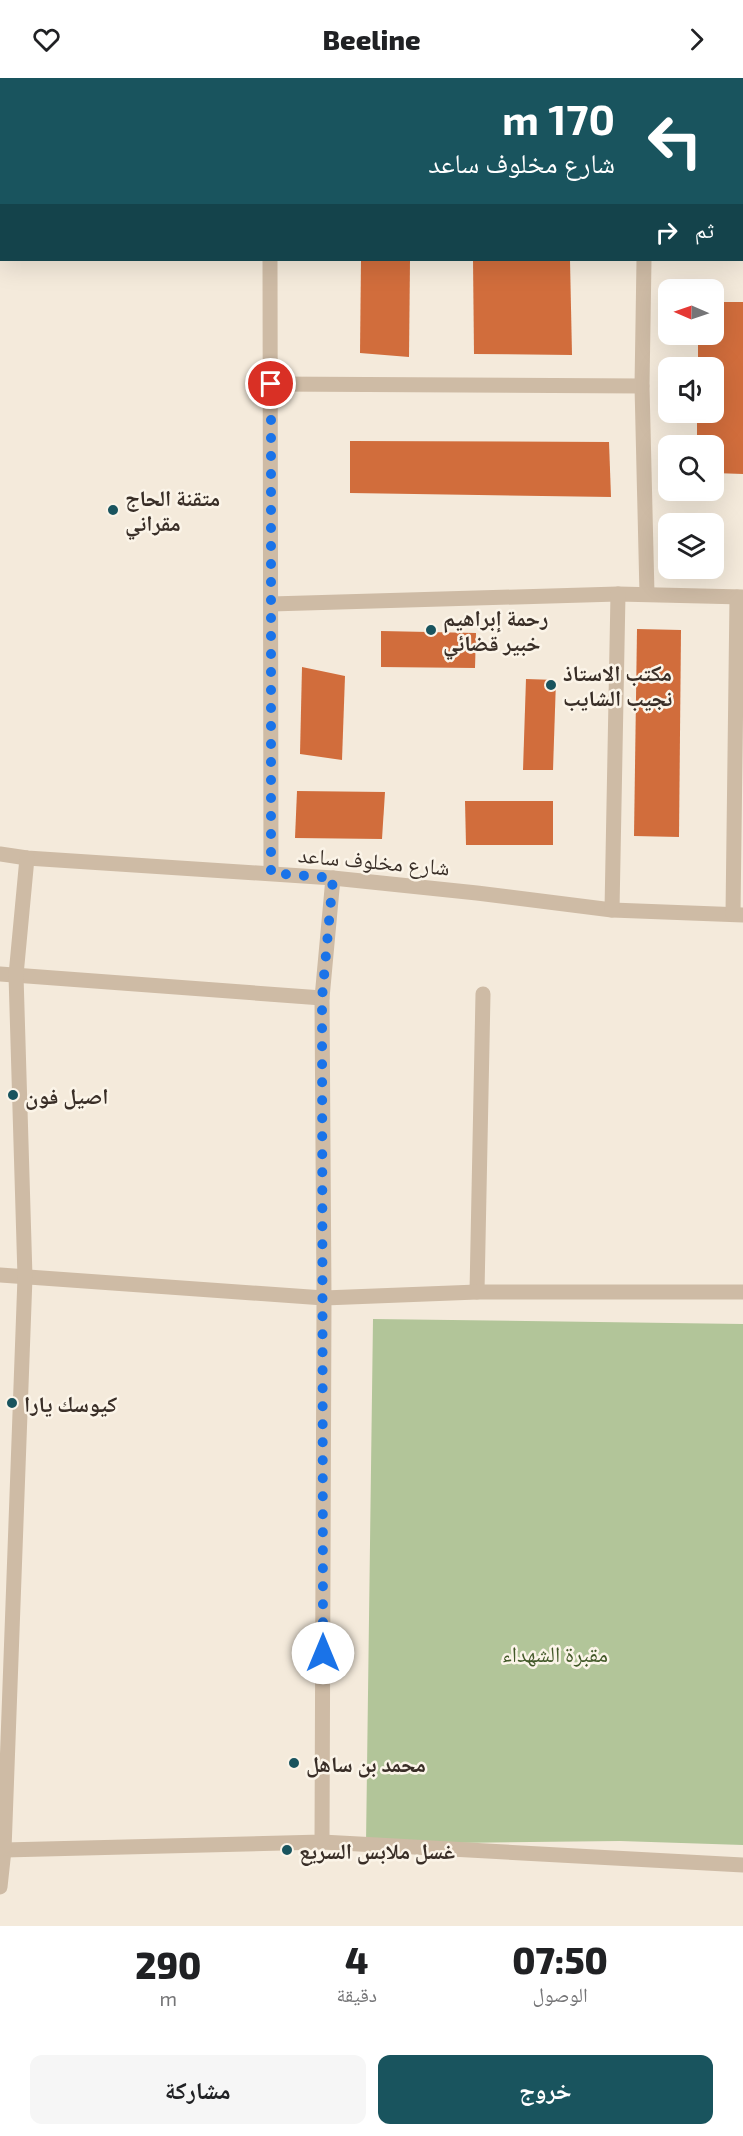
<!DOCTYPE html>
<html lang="ar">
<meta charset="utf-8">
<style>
:root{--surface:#fff;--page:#f6f6f6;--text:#202124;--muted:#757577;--accent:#19545e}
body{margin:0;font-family:"Exo 2","Noto Naskh Arabic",sans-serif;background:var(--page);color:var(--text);direction:rtl;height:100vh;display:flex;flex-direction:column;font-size:22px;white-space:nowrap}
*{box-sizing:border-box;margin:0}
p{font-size:20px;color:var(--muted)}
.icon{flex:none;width:33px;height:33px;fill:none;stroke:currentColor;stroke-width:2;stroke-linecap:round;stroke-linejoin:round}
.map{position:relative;height:1848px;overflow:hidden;direction:ltr}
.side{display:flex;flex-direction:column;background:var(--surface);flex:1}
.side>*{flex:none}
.banner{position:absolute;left:0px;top:0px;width:744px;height:183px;box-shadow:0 6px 24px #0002;direction:rtl;background:#19545e;color:#fff;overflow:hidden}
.needle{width:39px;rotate:272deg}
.controls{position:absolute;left:658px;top:201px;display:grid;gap:12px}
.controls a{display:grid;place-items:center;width:66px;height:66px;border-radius:12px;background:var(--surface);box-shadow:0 6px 24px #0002;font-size:30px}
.pin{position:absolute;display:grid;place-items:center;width:51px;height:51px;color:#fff;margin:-26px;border:3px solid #fff;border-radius:50%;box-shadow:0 2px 6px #0007}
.me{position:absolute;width:66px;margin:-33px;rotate:0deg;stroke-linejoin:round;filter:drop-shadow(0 0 4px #0008)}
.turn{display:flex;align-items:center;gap:21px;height:126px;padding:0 30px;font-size:27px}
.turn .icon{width:78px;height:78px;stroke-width:2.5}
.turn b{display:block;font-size:42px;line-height:51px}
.then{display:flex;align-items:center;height:57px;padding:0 30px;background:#0003;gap:12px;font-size:22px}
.eta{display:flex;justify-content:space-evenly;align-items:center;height:102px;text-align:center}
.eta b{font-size:36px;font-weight:800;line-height:42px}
.primary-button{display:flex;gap:12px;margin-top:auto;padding:12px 30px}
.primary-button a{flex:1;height:69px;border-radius:12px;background:var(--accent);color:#fff;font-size:24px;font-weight:800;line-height:69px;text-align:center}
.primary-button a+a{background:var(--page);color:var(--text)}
header{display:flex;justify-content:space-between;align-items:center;height:78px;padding:0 30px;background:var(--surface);font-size:27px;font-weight:800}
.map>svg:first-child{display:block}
</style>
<header><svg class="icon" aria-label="forward" viewBox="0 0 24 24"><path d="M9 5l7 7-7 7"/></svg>Beeline<svg class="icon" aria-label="heart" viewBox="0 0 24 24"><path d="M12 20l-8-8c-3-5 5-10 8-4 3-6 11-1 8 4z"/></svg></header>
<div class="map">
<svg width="743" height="1848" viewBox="0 0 743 1848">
<rect width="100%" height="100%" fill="#f4eadb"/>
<path fill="#b2c599" d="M373,1241L743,1246V1767L620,1763L366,1766Z"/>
<g fill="#d16d3c">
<path d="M361,182H410L409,279L360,275Z"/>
<path d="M473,182H570L572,277L474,276Z"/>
<path d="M714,224H743V396L714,395V368H697V334H714V290H698V256H714Z"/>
<path d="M350,363L609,364L611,419L350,415Z"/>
<path d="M637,551L681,552L679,759L634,758Z"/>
<path d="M381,553L476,555L475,590L381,589Z"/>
<path d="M302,589L345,598L342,682L300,676Z"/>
<path d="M526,601L556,602L553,692H523Z"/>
<path d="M297,713L385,714L382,761L295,760Z"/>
<path d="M465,723H553V767H466Z"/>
</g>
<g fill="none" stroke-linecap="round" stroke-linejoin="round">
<g stroke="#cebba5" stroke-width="15">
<path d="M269,0V2"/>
<path d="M731,2V0"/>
<path d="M742,86H743"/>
<path d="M270,182L271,795"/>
<path d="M644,182L642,308L647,516"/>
<path d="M271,306L642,308"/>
<path d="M271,526L618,516L743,519"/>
<path d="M0,776L27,780L333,800L477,815L612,832L743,837"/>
<path d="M612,832L618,516"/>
<path d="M733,836L737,519"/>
<path d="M0,896L322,920"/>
<path d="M0,1197L324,1220L322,920L333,800"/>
<path d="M477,1214L483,916"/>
<path d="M322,1764L743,1787"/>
<path d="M4,1772L322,1764L324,1220L477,1214H743"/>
<path d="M0,1809L4,1772L25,1199L16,897L27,780"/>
</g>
</g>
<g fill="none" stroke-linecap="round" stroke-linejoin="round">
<path stroke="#1a73e8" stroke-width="10" stroke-dasharray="0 18" d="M271,306V795L333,800L322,920L323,1575"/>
</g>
<g fill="#19545e" stroke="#fbf4e8" stroke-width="2">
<circle cx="113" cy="432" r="6"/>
<circle cx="431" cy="552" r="6"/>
<circle cx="551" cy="607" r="6"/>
<circle cx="13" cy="1017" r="6"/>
<circle cx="12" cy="1325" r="6"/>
<circle cx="294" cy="1685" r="6"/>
<circle cx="287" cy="1772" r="6"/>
</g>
<g text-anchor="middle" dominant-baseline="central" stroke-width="5" stroke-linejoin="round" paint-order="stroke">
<g font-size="22" font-weight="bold" fill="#392e27" stroke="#fbf4e8" text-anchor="start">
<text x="125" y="419">متقنة الحاج<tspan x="125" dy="25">مقراني</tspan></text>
<text x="443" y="539">رحمة إبراهيم<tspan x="443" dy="25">خبير قضائي</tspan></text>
<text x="563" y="594">مكتب الاستاذ<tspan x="563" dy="25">نجيب الشايب</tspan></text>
<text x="25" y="1017">اصيل فون</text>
<text x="24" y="1325">كيوسك يارا</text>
<text x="306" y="1685">محمد بن ساهل</text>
<text x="299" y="1772">غسل ملابس السريع</text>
</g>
<g font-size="22" fill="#392e27" stroke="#fbf4e8">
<text transform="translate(374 782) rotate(5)">شارع مخلوف ساعد</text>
</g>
<g font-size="22" fill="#435929" stroke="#fbf4e8">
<text x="555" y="1575">مقبرة الشهداء</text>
</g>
</g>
</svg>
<div class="controls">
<a><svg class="needle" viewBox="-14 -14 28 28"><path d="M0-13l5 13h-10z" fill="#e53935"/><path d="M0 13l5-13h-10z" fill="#757577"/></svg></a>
<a><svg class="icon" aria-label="sound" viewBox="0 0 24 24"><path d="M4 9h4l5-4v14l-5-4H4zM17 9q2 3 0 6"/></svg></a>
<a><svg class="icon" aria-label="search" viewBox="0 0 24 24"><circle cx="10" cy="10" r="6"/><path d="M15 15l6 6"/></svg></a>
<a><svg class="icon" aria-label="layers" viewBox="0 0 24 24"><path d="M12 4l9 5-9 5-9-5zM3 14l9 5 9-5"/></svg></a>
</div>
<div class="pin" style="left:271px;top:306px;background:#d93025"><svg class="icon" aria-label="arrive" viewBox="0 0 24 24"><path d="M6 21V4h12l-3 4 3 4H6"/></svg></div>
<svg class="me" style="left:323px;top:1575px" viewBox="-20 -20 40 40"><circle r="19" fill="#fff"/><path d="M0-13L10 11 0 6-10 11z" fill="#1a73e8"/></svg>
<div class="banner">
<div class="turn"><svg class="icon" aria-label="left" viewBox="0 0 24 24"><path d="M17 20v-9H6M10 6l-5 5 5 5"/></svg><div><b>170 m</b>شارع مخلوف ساعد</div></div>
<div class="then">ثم<svg class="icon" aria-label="right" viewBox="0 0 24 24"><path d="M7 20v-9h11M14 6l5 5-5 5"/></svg></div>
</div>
</div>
<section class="side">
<div class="eta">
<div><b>07:50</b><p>الوصول</p></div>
<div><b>4</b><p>دقيقة</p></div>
<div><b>290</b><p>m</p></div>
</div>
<div class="primary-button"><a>خروج</a><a>مشاركة</a></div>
</section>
